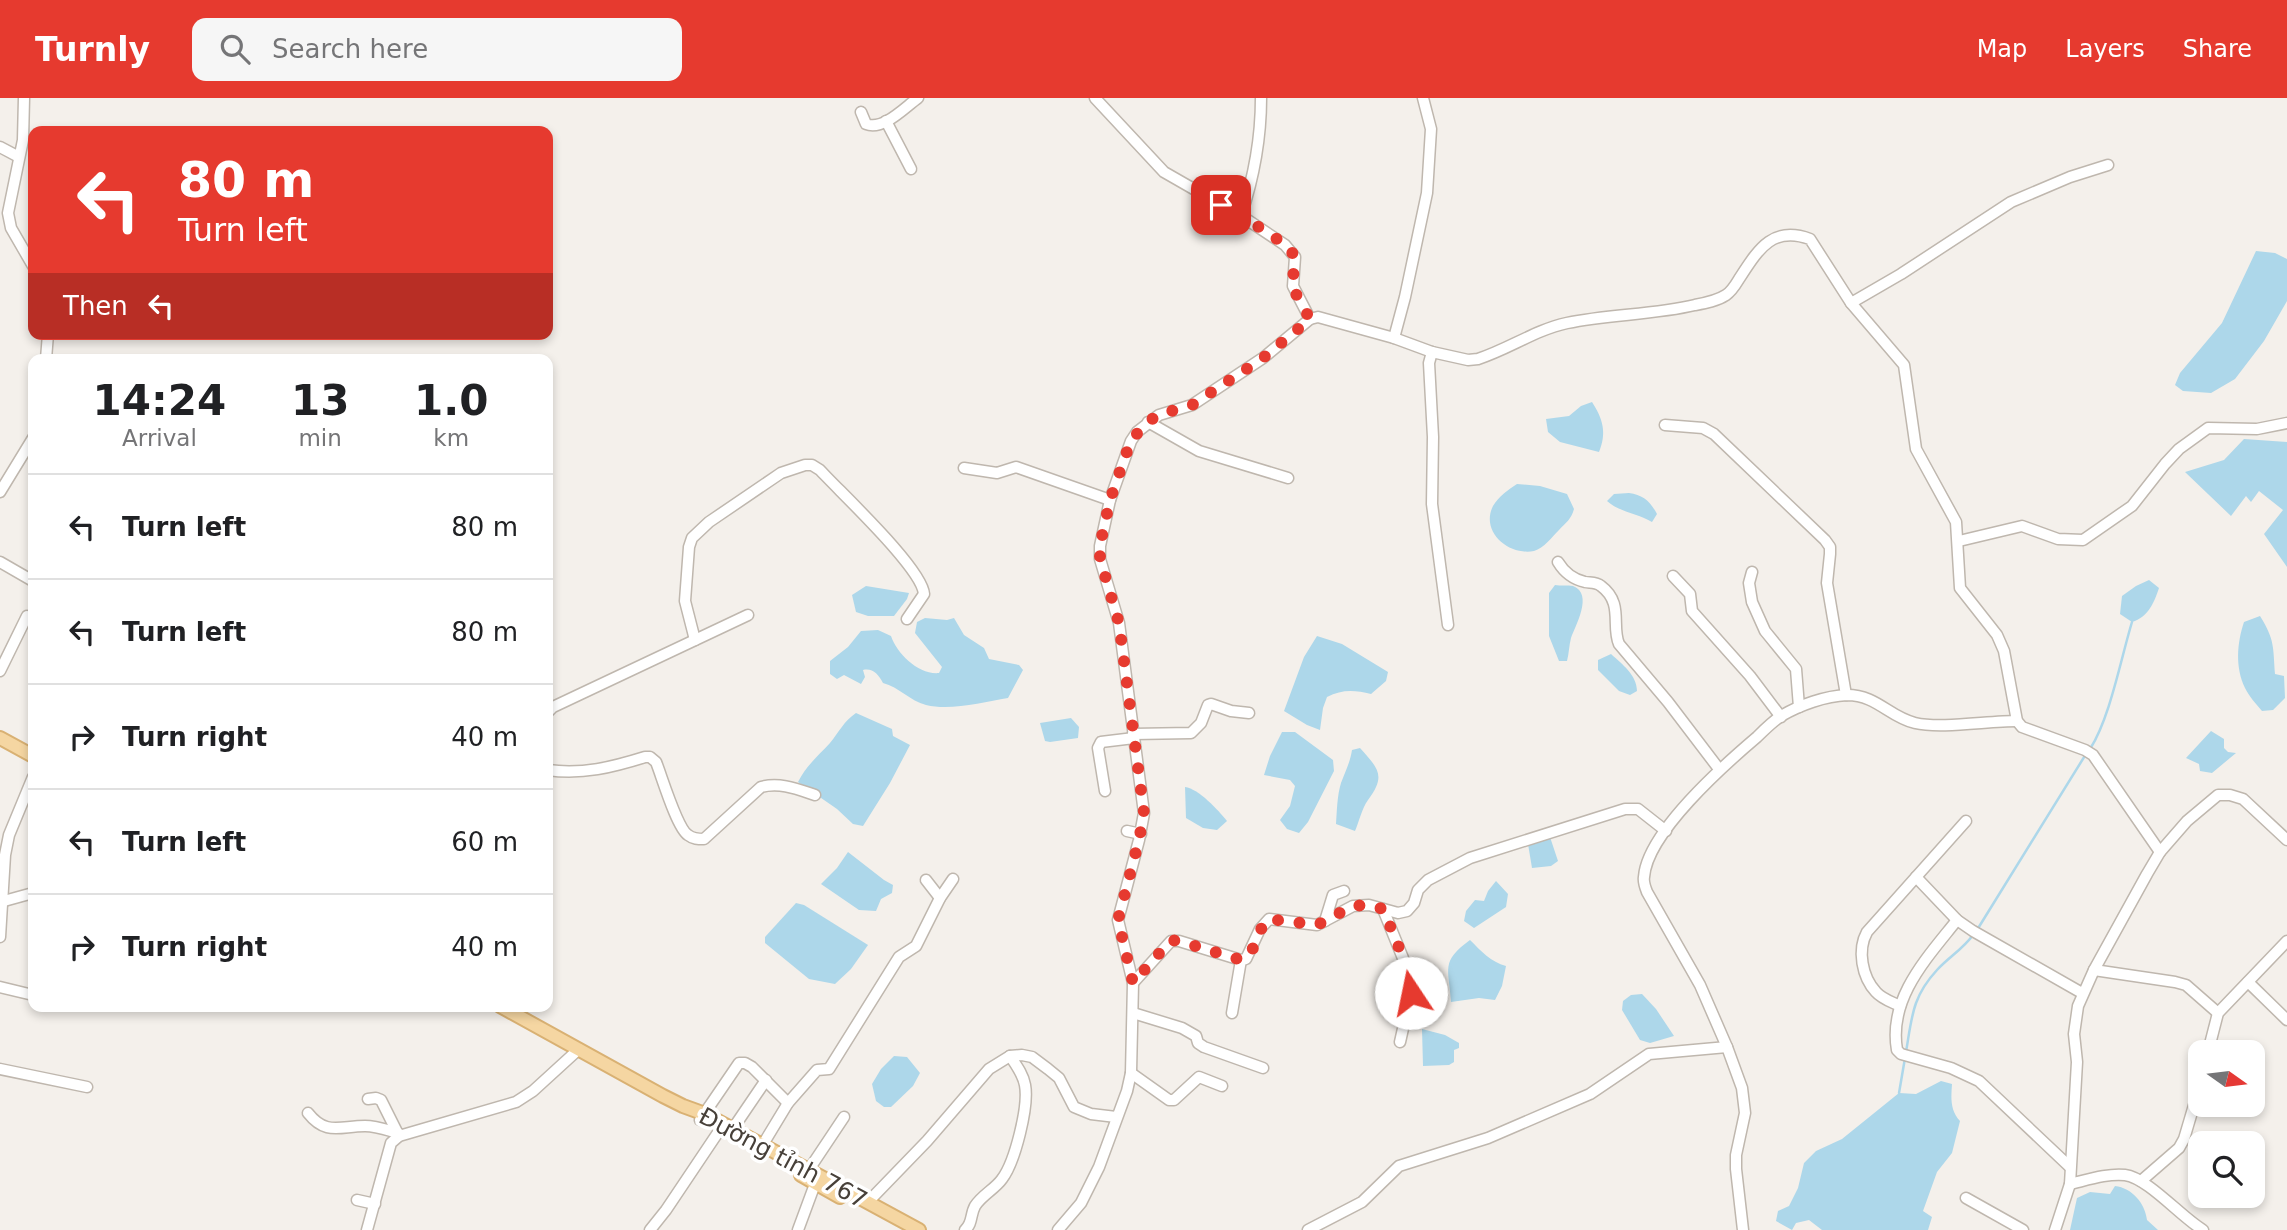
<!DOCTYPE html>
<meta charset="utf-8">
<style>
:root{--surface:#fff;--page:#f6f6f6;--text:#202124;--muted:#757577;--line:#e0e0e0;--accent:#e63a2f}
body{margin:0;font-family:"DejaVu Sans",sans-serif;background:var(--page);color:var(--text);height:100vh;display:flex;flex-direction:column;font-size:26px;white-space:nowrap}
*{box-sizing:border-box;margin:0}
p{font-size:23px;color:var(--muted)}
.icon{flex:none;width:38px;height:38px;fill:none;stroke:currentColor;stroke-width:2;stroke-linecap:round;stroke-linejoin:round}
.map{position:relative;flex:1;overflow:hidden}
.drawer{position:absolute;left:28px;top:256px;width:525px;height:658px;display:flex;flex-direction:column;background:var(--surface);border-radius:14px;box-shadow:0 4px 10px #0003}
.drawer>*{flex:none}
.banner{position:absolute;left:28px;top:28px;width:525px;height:214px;border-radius:14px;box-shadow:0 4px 10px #0003;background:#e63a2f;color:#fff;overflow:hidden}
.needle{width:46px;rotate:104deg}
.fabs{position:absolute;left:2188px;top:942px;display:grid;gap:14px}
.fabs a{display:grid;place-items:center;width:77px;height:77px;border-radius:14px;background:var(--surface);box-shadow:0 4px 10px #0003;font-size:35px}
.pin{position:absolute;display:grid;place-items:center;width:60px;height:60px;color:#fff;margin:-30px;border-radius:14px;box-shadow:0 4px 10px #0006}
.me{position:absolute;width:77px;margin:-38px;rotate:349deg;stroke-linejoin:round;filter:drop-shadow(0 0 5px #0008)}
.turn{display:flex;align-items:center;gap:24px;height:147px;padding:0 35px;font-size:32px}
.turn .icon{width:91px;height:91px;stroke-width:2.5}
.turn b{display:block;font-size:49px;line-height:60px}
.then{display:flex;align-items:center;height:66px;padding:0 35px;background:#0003;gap:14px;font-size:26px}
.eta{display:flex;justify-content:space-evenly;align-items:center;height:119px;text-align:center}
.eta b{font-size:42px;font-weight:600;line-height:49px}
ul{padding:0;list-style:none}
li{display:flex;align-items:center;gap:21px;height:105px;padding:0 35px;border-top:2px solid var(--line)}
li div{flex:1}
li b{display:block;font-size:26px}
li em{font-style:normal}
header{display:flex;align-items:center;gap:42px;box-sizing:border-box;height:98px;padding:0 35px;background:var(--accent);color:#fff}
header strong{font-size:33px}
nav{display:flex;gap:38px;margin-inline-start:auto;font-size:24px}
.search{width:490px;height:63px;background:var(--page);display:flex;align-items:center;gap:18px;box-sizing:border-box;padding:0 24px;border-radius:14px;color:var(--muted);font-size:26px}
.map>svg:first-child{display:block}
</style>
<header>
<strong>Turnly</strong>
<div class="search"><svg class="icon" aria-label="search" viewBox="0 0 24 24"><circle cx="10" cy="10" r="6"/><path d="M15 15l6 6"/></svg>Search here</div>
<nav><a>Map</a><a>Layers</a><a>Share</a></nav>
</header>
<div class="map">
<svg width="2287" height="1132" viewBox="0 0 2287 1132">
<rect width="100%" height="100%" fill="#f4f0eb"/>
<g fill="#add7ea">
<path d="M2256,153L2275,155L2287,161V203L2264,243L2235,281L2211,295L2183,293L2175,287L2180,275L2222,225Z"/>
<path d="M1592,304C1603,321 1607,335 1599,354L1560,344L1548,334L1546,321L1569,318L1581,308Z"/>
<path d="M2244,341L2287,344V469L2264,436L2283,412L2259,393L2251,404L2246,398L2231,418L2185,374L2224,362Z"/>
<path d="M1517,386L1540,388L1567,396L1574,411C1571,422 1566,424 1559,432C1552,439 1544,450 1534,453C1509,458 1480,434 1493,408C1499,398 1508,392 1517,386Z"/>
<path d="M1629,395C1643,397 1650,403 1657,416L1652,424C1637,415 1619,414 1607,403L1614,396Z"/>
<path d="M2149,482L2159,490C2154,505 2148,519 2132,524L2120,516L2122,498L2136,488Z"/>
<path d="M1555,487C1560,488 1568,487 1573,488C1594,496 1575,528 1571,540C1569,548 1569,555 1567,563H1559L1549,538V495Z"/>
<path d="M866,488L909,495L907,501L894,518H868L856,514L852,497Z"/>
<path d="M2260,518C2275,542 2273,549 2275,576L2284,578L2285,600L2273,612L2262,613C2256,606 2249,598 2245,590C2235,569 2237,545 2244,524Z"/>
<path d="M925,520L947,522L954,520L964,537L984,550L989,561L1019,567L1023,572L1008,600C983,604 951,613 926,607C910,603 899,589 883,585C878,576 873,570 863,572L865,579L861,586L844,577L837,581L830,576V563L848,549L861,533L878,532L891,538C897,556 919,577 939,575L942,569L915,535L917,524Z"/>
<path d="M1317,538L1342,546L1388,574L1386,583L1371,596C1355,592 1342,591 1327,599L1323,610L1320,632L1307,627L1284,613L1304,559Z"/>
<path d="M1611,556C1622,566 1637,577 1637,593L1630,597L1619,593L1598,572V562Z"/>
<path d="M856,615L892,631L893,638L910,647L890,685L863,728L853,726L837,711L798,684C806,668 818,658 830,645C839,634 844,623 856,615Z"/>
<path d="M1071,620L1079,629L1078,640L1050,644L1045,643L1040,625Z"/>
<path d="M2211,633L2224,641V650L2228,654L2236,655L2212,675L2200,673L2199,666L2186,660Z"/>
<path d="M1282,634H1295L1333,662L1334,673L1308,724L1299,735L1287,731L1280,722L1290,708L1295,688L1290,682L1264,677L1270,658Z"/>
<path d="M1360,650C1379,671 1386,678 1368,702C1362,710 1359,724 1355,733L1336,726C1337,713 1337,698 1341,685C1345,674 1350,665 1352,652Z"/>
<path d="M1185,689C1199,691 1218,712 1227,723L1217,732L1203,730L1186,720Z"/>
<path d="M1550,739L1558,763L1551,768L1532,770L1528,746Z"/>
<path d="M848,754L884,782L893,787L892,795L881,801L876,813L859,812L821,786L837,770Z"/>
<path d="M1496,783L1508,796L1506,809L1474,830L1464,823L1466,813L1475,802L1484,803L1488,793Z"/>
<path d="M796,805L804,807L868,847L851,871L835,886L809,881L765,845V839Z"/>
<path d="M1470,842C1481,853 1491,864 1506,868L1502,888L1495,902L1479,900L1451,904C1449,870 1440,864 1470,842Z"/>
<path d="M1642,896L1656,911L1674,938L1650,945L1640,942L1622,912L1623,903L1631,897Z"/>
<path d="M1422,931L1445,937L1459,945V950L1454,952V964L1449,967L1423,968Z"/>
<path d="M894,958L907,959L920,975L913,988L891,1009H884L876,1003L872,986L881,971Z"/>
<path d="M1941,983L1952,986C1951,1000 1950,1012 1960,1023L1952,1055L1937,1074L1923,1113L1932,1119L1928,1132H1822L1809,1122L1796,1125L1792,1132L1776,1123L1778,1113L1789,1108L1798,1090L1804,1065L1816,1053L1842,1041L1899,995L1916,996Z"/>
<path d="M2115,1088C2132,1090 2145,1105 2147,1122L2158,1132H2070L2077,1100L2090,1094L2110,1096Z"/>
</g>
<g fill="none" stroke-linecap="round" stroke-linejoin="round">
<g stroke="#add7ea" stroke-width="2.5">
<path d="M2090,651C2110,620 2121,560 2132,524"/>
<path d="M1977,832L2086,656"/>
<path d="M1906,954C1912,919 1912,899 1937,872C1949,859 1963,851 1973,837"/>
<path d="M1899,995L1905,960"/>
</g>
<defs>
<g id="minor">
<path d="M24,0L23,42L8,115L11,130L33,168"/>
<path d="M1095,0L1164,74L1246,121L1285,147L1295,159L1293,188L1310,221"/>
<path d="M861,14L866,26C883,33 904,10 918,0"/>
<path d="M886,23L911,71"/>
<path d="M0,49L19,59"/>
<path d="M1241,118C1254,79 1261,41 1261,0"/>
<path d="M1851,205L1901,176L2011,104L2070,79L2108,67"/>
<path d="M1394,240L1405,199L1427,95L1431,31L1423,0"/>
<path d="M1432,254L1429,265L1433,339L1432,406L1448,527"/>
<path d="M46,261L48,236"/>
<path d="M1148,324L1199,353L1288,380"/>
<path d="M1665,327L1703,330L1714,336L1825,442L1830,449V456L1827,485L1846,597"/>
<path d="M964,370L997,375L1016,369L1110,402"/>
<path d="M0,394L33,340"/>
<path d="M1959,443L2022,428L2058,441L2083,442L2132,408L2165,366L2179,351L2208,330L2257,331L2287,325"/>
<path d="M0,464L33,483"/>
<path d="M1558,464C1564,474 1572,481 1585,484C1590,485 1596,484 1601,488C1624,505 1611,528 1619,546L1668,604L1719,671"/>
<path d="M1752,474L1749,485L1752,504L1765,533L1796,571L1799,609"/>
<path d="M1673,478L1690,496L1692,513L1750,578L1781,619"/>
<path d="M695,542L685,503L689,449L692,440L709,424L781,375L805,367H812L820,372C840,394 922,470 924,496L907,521"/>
<path d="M0,573L27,518"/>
<path d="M548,614L553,609L748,517"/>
<path d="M1133,636L1191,635L1201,625L1208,607L1211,606L1231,613L1249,615"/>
<path d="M548,672C582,677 613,669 645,659H650L656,664C662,679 677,730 688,737C693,741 698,741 704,741L761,689C780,684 797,691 815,697"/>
<path d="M1105,693L1098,650L1101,644L1134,640"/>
<path d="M1127,733L1141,736"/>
<path d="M1916,779L1957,822L1973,833L2082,895"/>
<path d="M926,782L940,800"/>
<path d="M4,803L33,795"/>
<path d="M1383,811L1411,880V895L1400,944"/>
<path d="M1957,822C1927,860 1888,900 1897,952L1901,956L1951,970L1979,983L2070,1069"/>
<path d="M1325,823L1333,797L1344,793"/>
<path d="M0,839L5,757L9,737L33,679"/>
<path d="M2094,872L2175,884L2186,887L2218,915"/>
<path d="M2248,884L2287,922"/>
<path d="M1133,885L1171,843H1179L1241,862L1246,861L1260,831L1269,821L1317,827L1353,808L1369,807L1398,815L1407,813L1414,805L1418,792L1428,782L1470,760L1625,711H1638L1666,733"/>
<path d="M0,889L33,897"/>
<path d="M1900,908C1892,904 1882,901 1876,894C1862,879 1857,852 1867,834L1966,723"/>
<path d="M1133,915L1182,930L1196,938L1198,945L1204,949L1263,970"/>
<path d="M1232,915L1241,862"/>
<path d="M2208,954L2218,915L2287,843"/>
<path d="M0,971L87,989"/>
<path d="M1131,975L1169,1002H1174L1199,979L1222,988"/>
<path d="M368,1001L376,1000L381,1002L399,1038"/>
<path d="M308,1015C326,1038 340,1028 365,1028C376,1028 387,1032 398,1035"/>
<path d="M700,1022L739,965H745L752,969L788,1005"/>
<path d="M732,1032L766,982"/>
<path d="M762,1048L788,1005L817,972L829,971L899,859L916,848L940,800L953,781"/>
<path d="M808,1073L844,1019"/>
<path d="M2141,1083L2179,1050L2184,1041L2200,987"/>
<path d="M2070,1086C2087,1082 2108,1075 2125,1077C2148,1080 2181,1119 2203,1132"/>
<path d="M1966,1100L2023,1132"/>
<path d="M357,1102L375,1106"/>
<path d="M868,1104L927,1043L989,971L1010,958L1022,957L1032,959L1048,971L1059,980L1074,1009L1091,1016L1116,1019"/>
<path d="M367,1132L391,1045L399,1038L516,1004L533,993L579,951"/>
<path d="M650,1132L666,1112L719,1033"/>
<path d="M798,1132L815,1086"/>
<path d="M965,1132C973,1125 970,1117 975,1108C982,1097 995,1091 1002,1081C1015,1064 1029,1008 1025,987C1023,976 1016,967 1010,958"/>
<path d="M1058,1132L1081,1105L1099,1069L1127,993L1131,975L1133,885L1118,822L1139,742L1144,715L1119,525L1100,461V448L1110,402L1131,343L1137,334L1159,317L1192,307L1263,260L1310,221L1318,219L1394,240L1432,254L1468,262L1478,261C1509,251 1535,232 1567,225C1610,216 1653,217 1695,207C1706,205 1717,203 1726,197C1732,193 1736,186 1739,181C1758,152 1772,127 1810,141L1851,205L1904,267L1916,351L1956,424L1960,490L1997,537L2004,553L2017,623L2022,629L2085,652L2093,657L2160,754"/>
<path d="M1308,1132L1362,1104L1399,1068L1488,1040L1590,996L1649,956L1727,949"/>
<path d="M1743,1132L1736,1071V1057L1745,1015L1742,990L1727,949L1700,887L1647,794C1645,789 1643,784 1644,779C1647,735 1724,667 1757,639C1764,632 1772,624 1781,618C1800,607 1825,598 1847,597C1877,597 1889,619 1915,625C1941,631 1987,623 2017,623"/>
<path d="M2055,1132L2070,1086L2077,964L2074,936L2078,908L2094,872L2147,776L2160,754L2187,723L2218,697H2230L2243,701L2287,742"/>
</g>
<g id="major">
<path d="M0,640L33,658"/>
<path d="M500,908L663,998L683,1008L705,1016L919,1132"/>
<path d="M801,1077L840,1099"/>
</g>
</defs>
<use href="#minor" stroke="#bfb7ae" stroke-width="13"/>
<use href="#major" stroke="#d9b173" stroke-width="16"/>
<use href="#minor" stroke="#fff" stroke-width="10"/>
<use href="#major" stroke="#f5d6a2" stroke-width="12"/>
</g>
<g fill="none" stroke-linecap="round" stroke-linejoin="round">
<path stroke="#e63a2f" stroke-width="12" stroke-dasharray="0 21.6" d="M1221,107C1236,116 1288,143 1294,158C1298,167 1291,177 1293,186C1295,198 1304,210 1310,221L1263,260L1192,307L1158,317L1148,324L1131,342L1110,402L1100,447V461L1119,525L1144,715L1139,742L1118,822L1133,885L1171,842L1179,843L1241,862C1257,857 1256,830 1269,821L1317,827L1353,808L1368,807L1383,811L1409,874L1411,895"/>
</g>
<g text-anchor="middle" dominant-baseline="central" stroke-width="7" stroke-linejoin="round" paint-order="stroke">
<g font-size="24" fill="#474039" stroke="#fff">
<text transform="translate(783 1060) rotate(28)">Đường tỉnh 767</text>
</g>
</g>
</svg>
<div class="fabs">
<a><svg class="needle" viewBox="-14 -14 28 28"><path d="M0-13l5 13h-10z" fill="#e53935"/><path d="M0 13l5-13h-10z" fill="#757577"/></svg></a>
<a><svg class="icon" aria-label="search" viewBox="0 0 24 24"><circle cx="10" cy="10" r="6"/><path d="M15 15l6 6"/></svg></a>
</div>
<div class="pin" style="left:1221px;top:107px;background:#d93025"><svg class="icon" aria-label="arrive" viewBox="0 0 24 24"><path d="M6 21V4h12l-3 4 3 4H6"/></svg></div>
<svg class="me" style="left:1411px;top:895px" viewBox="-20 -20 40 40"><circle r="19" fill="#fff"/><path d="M0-13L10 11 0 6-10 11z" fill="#e63a2f"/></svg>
<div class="banner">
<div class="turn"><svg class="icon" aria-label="left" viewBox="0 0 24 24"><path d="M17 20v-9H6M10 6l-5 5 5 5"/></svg><div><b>80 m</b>Turn left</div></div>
<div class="then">Then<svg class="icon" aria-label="left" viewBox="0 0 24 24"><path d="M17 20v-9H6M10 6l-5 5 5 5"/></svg></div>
</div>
<section class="drawer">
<div class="eta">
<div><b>14:24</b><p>Arrival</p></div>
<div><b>13</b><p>min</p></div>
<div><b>1.0</b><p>km</p></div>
</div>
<ul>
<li><svg class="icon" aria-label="left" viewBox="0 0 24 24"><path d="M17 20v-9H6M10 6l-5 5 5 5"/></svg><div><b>Turn left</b></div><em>80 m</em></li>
<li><svg class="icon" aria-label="left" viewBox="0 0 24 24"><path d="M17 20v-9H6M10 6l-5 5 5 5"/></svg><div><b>Turn left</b></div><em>80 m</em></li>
<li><svg class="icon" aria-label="right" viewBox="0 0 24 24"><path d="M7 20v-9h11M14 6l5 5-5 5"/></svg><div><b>Turn right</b></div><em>40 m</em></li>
<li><svg class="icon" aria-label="left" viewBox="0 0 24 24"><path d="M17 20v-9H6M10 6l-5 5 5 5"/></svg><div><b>Turn left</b></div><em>60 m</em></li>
<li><svg class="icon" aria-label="right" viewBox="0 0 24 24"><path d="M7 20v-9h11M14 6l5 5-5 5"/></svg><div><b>Turn right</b></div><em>40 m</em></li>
</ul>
</section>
</div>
